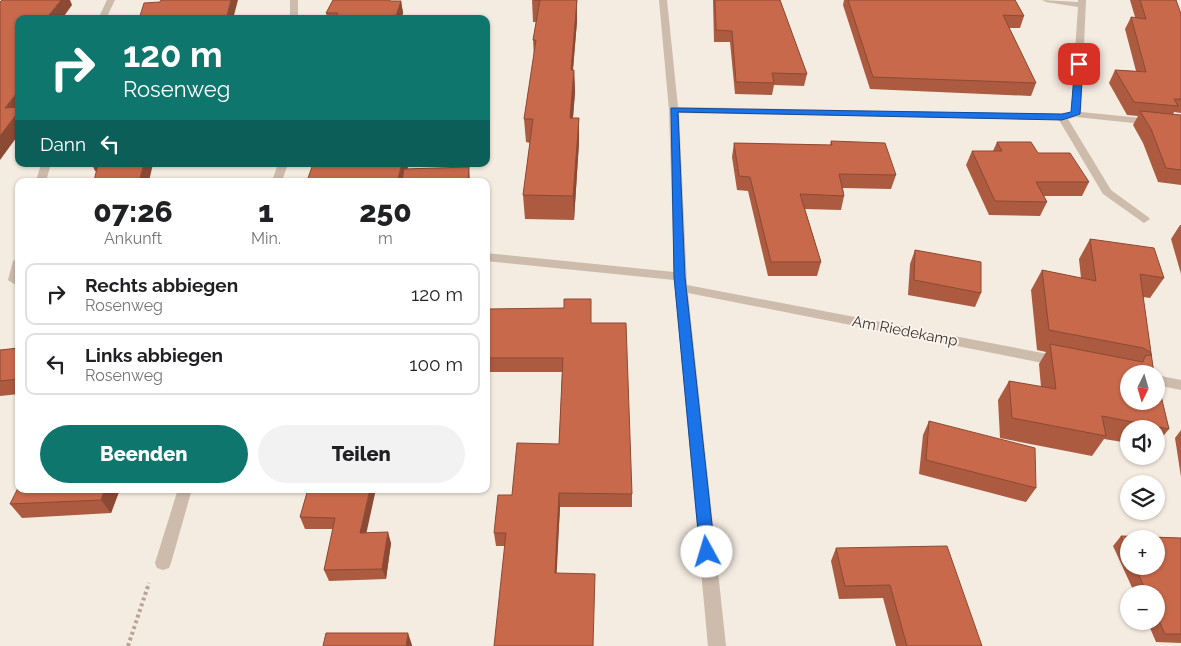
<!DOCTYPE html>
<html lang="de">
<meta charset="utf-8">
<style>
:root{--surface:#fff;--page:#f2f2f2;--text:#202124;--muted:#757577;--line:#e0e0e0;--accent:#0f766e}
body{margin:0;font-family:Raleway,sans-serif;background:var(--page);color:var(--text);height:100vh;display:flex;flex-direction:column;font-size:19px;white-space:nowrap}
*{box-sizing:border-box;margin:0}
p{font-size:16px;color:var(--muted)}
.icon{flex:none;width:28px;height:28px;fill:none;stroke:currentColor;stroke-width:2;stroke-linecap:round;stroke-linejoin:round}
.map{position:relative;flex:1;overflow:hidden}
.drawer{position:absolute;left:15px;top:178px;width:475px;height:315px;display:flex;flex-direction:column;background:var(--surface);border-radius:10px;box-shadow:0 1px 4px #0004}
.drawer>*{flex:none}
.banner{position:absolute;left:15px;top:15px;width:475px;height:152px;border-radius:10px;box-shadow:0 1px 4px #0004;background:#0f766e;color:#fff;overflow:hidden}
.needle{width:32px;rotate:185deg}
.tools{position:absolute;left:1120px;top:365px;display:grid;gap:10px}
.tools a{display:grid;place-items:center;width:45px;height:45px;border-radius:50%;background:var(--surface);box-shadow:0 1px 4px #0004;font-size:25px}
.pin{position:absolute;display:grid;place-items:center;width:42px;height:42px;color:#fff;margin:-21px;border-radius:10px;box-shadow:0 2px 8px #0006}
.me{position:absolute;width:55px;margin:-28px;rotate:354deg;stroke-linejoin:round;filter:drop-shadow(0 0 4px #0008)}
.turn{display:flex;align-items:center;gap:18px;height:105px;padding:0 25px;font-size:22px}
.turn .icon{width:65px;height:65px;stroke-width:2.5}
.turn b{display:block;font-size:35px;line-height:42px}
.then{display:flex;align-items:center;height:48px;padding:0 25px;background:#0003;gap:10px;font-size:19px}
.eta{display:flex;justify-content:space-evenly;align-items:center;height:85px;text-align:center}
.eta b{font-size:30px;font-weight:800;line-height:35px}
.action{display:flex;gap:10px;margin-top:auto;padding:10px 25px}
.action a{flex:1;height:58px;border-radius:30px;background:var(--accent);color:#fff;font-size:20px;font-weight:800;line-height:58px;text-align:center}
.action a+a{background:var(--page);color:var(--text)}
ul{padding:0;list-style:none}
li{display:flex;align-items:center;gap:15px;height:62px;margin:0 10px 8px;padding:0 15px;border:2px solid var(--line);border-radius:10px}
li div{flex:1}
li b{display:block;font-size:19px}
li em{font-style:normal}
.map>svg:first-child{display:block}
</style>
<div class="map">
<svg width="1181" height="646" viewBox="0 0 1181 646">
<rect width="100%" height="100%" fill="#f4ebe1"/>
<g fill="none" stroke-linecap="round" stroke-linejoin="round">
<path stroke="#b9a596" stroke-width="4" stroke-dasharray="3 3" stroke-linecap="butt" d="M128,646L149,583"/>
<g fill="#cdbbac" fill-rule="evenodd">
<path d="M107,0H115L106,19H98Z"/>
<rect x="290" y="0" width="8" height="19"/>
<path d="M659,0H667L678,107L1062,114L1071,112L1078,7L1046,2L1042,0L1078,2V0H1086L1081,112L1181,122V128L1076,117L1068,119L1111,190L1148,217L1150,219L1144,223L1103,194L1059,120L679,113L687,285L1058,356L1063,358L1065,361L1063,364L1058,366L688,293L726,646H708L674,280L486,261V253L674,272L669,110Z"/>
<path d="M41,164H51L46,181H36Z"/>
<path d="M278,164H288L282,181H272Z"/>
<path d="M19,257V282L14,284L8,280L13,261Z"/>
<path d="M1156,375L1181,380V390L1156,385Z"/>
<path d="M178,489H192L171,563L169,568L163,570L157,568L155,563Z"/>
</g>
</g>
<g fill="#ac5a40" fill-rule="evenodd">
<path d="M532,0H577V21L573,70H574L575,92L573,118H579V142L574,220L525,219L523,195L530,143L526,142L524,119L534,56L533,40L536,22H533Z"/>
<path d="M713,0H780L807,74L804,86L774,85L772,95L735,94L730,42H714Z"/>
<path d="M844,0H1015L1024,16L1020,28H1009L1036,83L1031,96L870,89L843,5Z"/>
<path d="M1130,0H1176L1181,14V113L1174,112L1173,115H1181V185L1158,182L1143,143L1133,125L1138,116L1127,115L1109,83L1115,70L1136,71L1125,29L1131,17H1135Z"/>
<path d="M395,1H401L403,13L401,19H327L326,13Z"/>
<path d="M831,141L896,175L891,189L843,188L844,196L841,210L805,209L821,262L817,276H768L748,191L737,190L732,157L734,143L830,145Z"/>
<path d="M997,142L1089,182L1082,196H1044L1047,202L1040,216L989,215L966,165L972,151H993Z"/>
<path d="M1180,225H1181V274L1171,239Z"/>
<path d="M1090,239L1164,278L1150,298L1143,297L1154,374L1169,429L1156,445V429H1129V443L1104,439L1092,456L1000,438L998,400L1009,381L1041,387L1039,364L1046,352L1037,350L1031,290L1042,270L1081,278L1079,259Z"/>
<path d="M915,250L981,293L975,307L908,295L910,264Z"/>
<path d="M486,309L591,323L632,494V507H560L556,573L593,646L505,546H496L494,533L512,495L559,444L562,372H486Z"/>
<path d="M19,348V394L0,396V350Z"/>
<path d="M929,421L1036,488L1026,502L919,474L923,435Z"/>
<path d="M1181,430V477L1175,438Z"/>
<path d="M19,489H120L111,513L22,518L10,504Z"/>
<path d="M308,489L366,533L391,543L386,579L329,581L324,570L333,529H305L300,517Z"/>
<path d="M1121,536L1181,538V643L1156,642L1147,621H1156V594H1135L1113,546ZM1129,539L1156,566H1129Z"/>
<path d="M836,548L982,646H896L883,598L839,599L831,561Z"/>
</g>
<g fill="#8c4a34">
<path d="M61,0H70L72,5L62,19H46Z"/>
<path d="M231,0H238L233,19H226Z"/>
<path d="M577,0V21L571,92V70Z"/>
<path d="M401,1L403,13L401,19H395Z"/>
<path d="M574,70L575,92L571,141L570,118Z"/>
<path d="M19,90V134L0,160V136L5,108Z"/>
<path d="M579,118V142L574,220L573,196Z"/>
<path d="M92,164H103L106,170L95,171Z"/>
<path d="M144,164H153L149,181H139Z"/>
<path d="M402,164H409L404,181H397Z"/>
<path d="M469,167L470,181H468Z"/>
<path d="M105,489H120L111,513L101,500Z"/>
<path d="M370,489H376L364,544L360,533Z"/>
<path d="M559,493L560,507L556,586L555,573Z"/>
<path d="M388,532L391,543L386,579L382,569Z"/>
<path d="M408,633L412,645V646H406Z"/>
</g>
<g fill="#c8694b" stroke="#8c4a34">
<path d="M2,0H61L46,19H19V90L5,108L19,107V111L0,136V2Z"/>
<path d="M161,0H231L226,19H139L144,3L160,2Z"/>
<path d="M333,0H390V1H401L395,19H335L338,13H326Z"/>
<path d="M534,0H577L571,70H574L570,118H579L573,196L523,195L533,119H524L536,40H533L540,0Z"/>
<path d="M715,0H780L807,74L772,73L774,83L736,82L732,31L716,30Z"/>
<path d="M848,0H1015L1024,16L1003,15L1036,83L873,77Z"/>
<path d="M1140,0H1176L1181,14V99H1174L1178,106L1134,102L1115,70L1146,72L1131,17L1146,19Z"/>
<path d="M1140,111L1181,115V170L1166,168L1151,129Z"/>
<path d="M831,141L885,143L896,175L839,174L844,196L800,194L821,262H771L750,177L739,176L734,143L832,145Z"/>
<path d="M997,142H1031L1038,153H1070L1089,182H1036L1047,202L995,201L972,151H1002Z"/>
<path d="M98,164H144L139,181H94Z"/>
<path d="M313,164H402L397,181H307Z"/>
<path d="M469,167L468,181H402L404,169Z"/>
<path d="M1090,239L1154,248L1164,278L1140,274L1154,374H1129V401H1156V375L1169,429L1102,416L1106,436L1012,418L1009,381L1056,389L1050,344L1143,362L1145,356L1151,355L1150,352L1143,348L1049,330L1042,270L1096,281Z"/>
<path d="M915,250L981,262V293L914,280Z"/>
<path d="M564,299H591V323H626L632,494L559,493L555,573L595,574L593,646H494L506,533H494L498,495H512L517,443L559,444L563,358H486V309L564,308Z"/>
<path d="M19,348V379L0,381V350Z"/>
<path d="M929,421L1035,448L1036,488L926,460Z"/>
<path d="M19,486V489H105L101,500L10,504Z"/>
<path d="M308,489H370L360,533L388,532L382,569L324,570L335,518L300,517Z"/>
<path d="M1121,536L1181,538V634H1165L1156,614V594H1147L1135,566H1156V539H1129V553Z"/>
<path d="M947,546L982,646H907L890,585L845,586L836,548Z"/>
<path d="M326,633H408L406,646H323Z"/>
</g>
<path fill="#1a73e8" stroke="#114b97" d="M1079,61L1083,64L1080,114L1062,120L678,112L685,277L715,552L712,556L707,558L702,556L700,552L674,277L671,108L1062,114L1071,112L1075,64Z"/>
<g text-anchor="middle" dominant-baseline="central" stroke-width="4" stroke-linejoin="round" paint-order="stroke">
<g font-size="15" fill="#3b302b" stroke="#fbf5ee">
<text transform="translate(905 331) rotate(11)">Am Riedekamp</text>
</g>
</g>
</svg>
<div class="tools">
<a><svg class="needle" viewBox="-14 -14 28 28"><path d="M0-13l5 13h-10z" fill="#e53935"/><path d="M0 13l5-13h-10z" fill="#757577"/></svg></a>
<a><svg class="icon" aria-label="sound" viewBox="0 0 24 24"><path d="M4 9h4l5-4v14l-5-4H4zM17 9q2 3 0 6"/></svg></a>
<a><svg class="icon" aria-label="layers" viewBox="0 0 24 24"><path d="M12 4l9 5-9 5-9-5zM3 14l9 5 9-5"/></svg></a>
<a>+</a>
<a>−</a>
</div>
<div class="pin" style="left:1079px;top:64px;background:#d93025"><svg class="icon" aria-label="arrive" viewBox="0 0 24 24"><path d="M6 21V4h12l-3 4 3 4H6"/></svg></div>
<svg class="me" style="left:707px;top:552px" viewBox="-20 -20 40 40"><circle r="19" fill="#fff"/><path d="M0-13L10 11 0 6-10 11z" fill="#1a73e8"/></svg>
<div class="banner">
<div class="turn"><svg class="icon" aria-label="right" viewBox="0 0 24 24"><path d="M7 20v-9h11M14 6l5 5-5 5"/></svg><div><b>120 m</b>Rosenweg</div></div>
<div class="then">Dann<svg class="icon" aria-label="left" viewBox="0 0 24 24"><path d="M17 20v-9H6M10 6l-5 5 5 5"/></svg></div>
</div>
<section class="drawer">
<div class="eta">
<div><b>07:26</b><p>Ankunft</p></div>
<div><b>1</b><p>Min.</p></div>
<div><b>250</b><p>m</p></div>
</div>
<ul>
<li><svg class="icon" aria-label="right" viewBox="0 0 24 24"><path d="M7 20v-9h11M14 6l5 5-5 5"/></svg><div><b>Rechts abbiegen</b><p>Rosenweg</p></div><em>120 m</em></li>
<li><svg class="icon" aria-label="left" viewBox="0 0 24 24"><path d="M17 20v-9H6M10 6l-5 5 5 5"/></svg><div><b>Links abbiegen</b><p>Rosenweg</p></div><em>100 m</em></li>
</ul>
<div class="action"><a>Beenden</a><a>Teilen</a></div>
</section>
</div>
